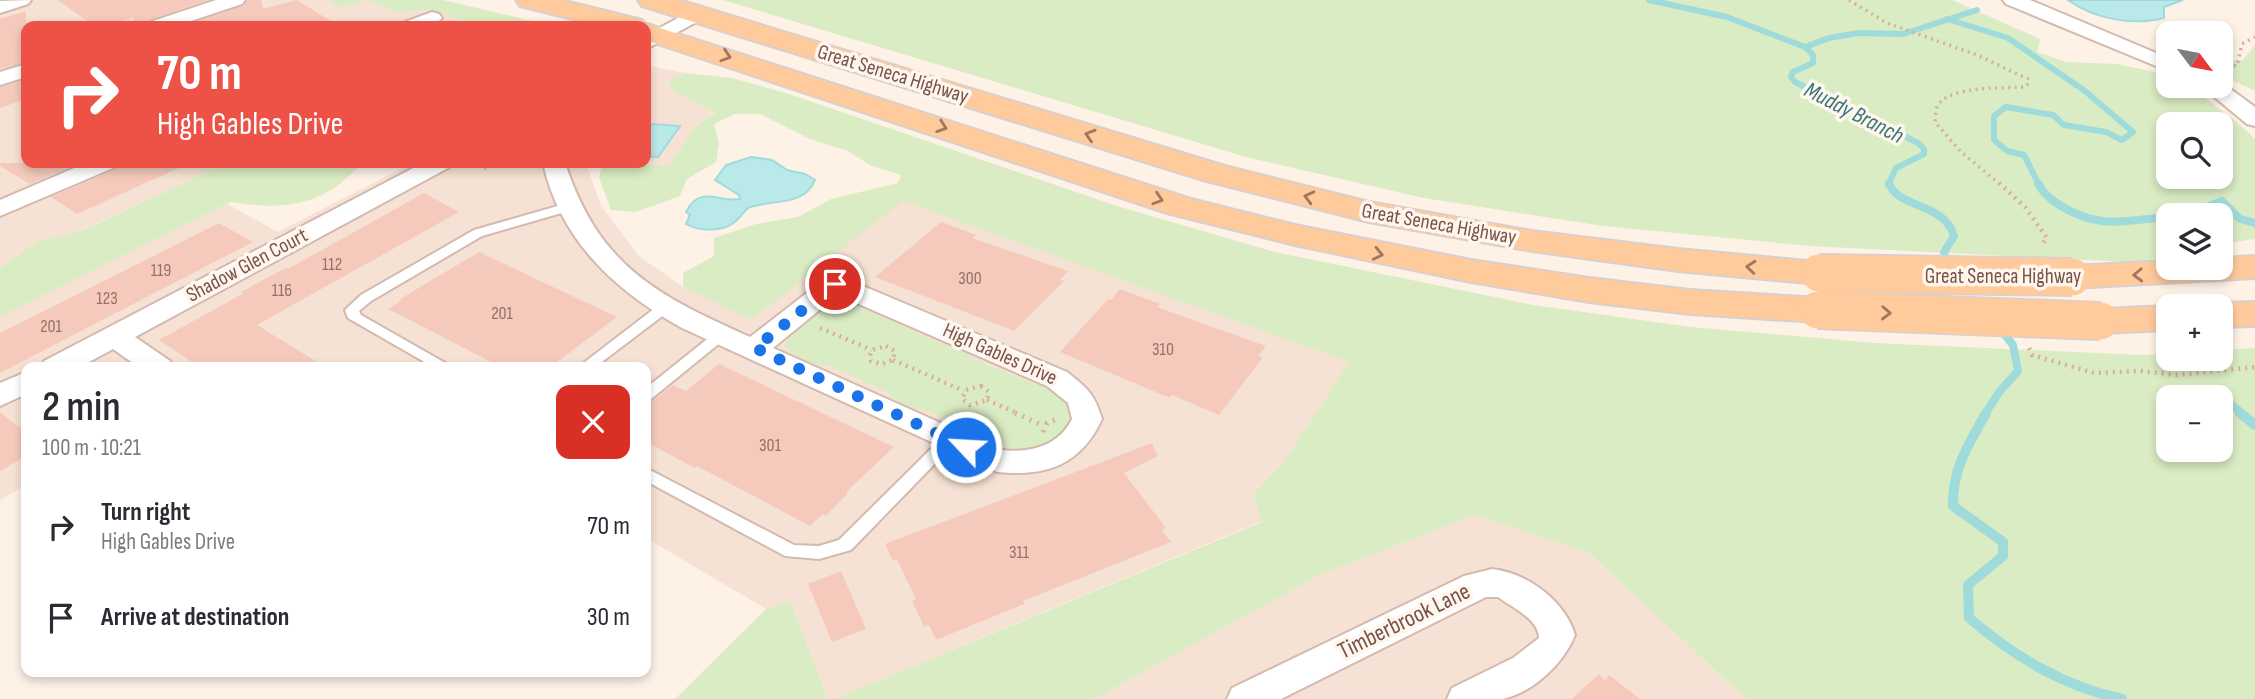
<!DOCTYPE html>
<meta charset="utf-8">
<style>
:root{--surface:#fff;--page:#f2f2f3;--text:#2b2b33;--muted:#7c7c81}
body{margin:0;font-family:"Sofia Sans Condensed",sans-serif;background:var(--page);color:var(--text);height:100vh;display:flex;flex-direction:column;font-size:26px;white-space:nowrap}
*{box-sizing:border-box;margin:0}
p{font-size:23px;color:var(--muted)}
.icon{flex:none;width:38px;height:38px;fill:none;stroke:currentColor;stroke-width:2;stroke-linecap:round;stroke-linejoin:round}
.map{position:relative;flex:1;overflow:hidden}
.drawer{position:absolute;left:21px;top:362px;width:630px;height:315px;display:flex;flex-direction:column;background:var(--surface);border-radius:14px;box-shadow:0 4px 10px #0003}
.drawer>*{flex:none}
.hud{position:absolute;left:21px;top:21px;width:630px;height:147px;border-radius:14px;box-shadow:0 4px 10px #0003;background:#ee5145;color:#fff;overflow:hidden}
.needle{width:46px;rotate:122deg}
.controls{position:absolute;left:2156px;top:21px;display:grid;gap:14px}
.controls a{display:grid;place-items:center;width:77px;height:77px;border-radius:14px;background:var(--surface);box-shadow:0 4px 10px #0003;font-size:35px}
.pin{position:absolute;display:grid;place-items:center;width:60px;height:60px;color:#fff;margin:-30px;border:4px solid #fff;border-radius:50%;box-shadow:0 2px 7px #0007}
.me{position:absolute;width:77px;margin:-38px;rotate:295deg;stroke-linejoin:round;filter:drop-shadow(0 0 5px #0008)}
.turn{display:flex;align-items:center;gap:24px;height:147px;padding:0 21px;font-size:32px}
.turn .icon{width:91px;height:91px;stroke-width:2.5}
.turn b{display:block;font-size:49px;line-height:60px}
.round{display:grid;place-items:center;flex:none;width:74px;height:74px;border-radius:14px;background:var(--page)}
.headline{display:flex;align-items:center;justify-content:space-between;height:119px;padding:0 21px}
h1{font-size:42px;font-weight:600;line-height:52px}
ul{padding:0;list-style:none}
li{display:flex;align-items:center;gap:21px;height:91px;padding:0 21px}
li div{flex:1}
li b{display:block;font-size:26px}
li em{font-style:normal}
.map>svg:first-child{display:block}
</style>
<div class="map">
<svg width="2255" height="699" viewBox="0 0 2255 699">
<rect width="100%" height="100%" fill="#fef1e6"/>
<g fill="#f6e2d4">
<path d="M0,0H329L342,7L366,0L398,12L434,10L475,26H26V163H227L80,231L38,241L0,268Z"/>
<path d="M646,65L685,73L668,81L715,112L697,125L668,166L611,163H646Z"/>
<path d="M412,163H586L601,206L639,256L683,287L751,320L903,200L1349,362L1283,463L1253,494L1262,521L834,699H828L790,601L766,609L646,538V368H26V485L0,500V317L227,204L278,232Z"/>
<path d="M1475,515L1589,553L1746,699H1094L1320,575Z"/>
</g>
<g fill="#daecc3" fill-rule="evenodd">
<path d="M329,0H443L553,26H475L434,10L398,12L366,0L342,8Z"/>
<path d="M723,0H1952L2040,39L2037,52L2066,62L2117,64L2168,75V86H2189L2237,122L2255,139V239L2221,244V215H2168V257L2148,263L1810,246L1603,226L1424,198L1246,157ZM2168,124H2221V177H2168Z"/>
<path d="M2255,45V91L2221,75V60H2243Z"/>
<path d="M685,73L732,78L789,94L1117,206L1275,252L1533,305L1691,327L1874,343L2141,355L2168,354V359H2221V350L2255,348V699H1746L1589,553L1475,515L1320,575L1094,699H834L1262,522L1253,494L1283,463L1349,362L903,201L751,320L683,287V273L714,256V238L756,224L798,217L831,199L898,183L901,175L870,165L848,151L810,139L760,114H735L714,124L719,143L716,162L687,179L680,196L636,212L611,210L599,177L603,163L668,166L697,125L715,113L673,90L668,81ZM2168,397H2221V450H2168Z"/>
<path d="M227,163H364C354,170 345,181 334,188C302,209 267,208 231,202L0,317V268L38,241L81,231Z"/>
<path d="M838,302H851L939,343C952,345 967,347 973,359L1034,384C1097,387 1071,471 991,443L987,437L924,409L911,408L892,399L890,393L831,366C818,367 791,357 785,345C790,332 824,307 838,302Z"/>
<path d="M790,601L828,699H675L766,609Z"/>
</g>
<g fill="#b9e9e8" stroke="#9fdbdb" stroke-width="2">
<path d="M2068,0H2183L2164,7V18C2133,26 2094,19 2068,0Z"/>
<path d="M652,124L680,126L658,157L646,156V133Z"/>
<path d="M751,157L772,160L787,170L805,174L815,180C805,207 770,199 748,208C743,212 741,217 736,221C724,232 700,232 686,224L690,215L686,212C700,184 719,203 740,199L739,195L715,180L726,165Z"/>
</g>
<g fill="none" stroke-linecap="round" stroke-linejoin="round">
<g stroke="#9fdbdb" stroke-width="6">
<path d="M1649,0L1727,17L1805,47L1813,55V63L1793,72L1791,77L1795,82L1918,143L1924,149V154L1896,168L1888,185"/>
<path d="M1947,19L2008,38L2085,91L2133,132L2122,140L2106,132L2064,125L2053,115L2006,107L1994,116V140L2007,151L2024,155L2039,185"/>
<path d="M1805,47L1829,38L1859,33L1903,34L1977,10"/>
</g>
<g stroke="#9fdbdb" stroke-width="8">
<path d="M1889,183C1898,209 1944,202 1954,236L1944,252L1947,264"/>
<path d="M2038,183C2047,203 2080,218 2102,221C2122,224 2147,218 2168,217"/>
<path d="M2200,215L2204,208L2222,201L2240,219L2255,223"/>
<path d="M2222,397L2243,414"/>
<path d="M1985,414L2000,391L2018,371L2013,345L2000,329"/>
</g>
<g stroke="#9fdbdb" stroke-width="10">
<path d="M1986,413C1969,444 1952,469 1953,506L2003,542V556L1968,585L1969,618C2015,657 2063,686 2122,699"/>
<path d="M2240,413L2255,425"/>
</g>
</g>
<g fill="#f5cabc">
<path d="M58,0H208L149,20L144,26H135L133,17L107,26H94Z"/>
<path d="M248,0H261L263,9L297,0L339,26H184L243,6Z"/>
<path d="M26,11V62L0,69V19Z"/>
<path d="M26,80V99L0,108V87Z"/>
<path d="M0,163H80L30,184L0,166Z"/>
<path d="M120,163H190L77,214L51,197L114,170Z"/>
<path d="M424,193L459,212L257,325L327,368H201L159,340L244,293L241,292L286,268L288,269Z"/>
<path d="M941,222L976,235L972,238L1068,271L1060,280L1064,281L1014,331L875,277Z"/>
<path d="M219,223L253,242L0,373V333Z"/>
<path d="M479,252L617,317L549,368H503L388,309L402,300L400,299Z"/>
<path d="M1120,289L1160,304L1157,307L1266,346L1258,356L1263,357L1219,415L1172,395L1170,398L1060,352L1108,299L1111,300Z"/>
<path d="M719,364L894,447L846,492L848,493L826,516L823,514L810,526L697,466L695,468L646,442V402L653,401L673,385L686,391Z"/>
<path d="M0,412L26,433V456L0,471Z"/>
<path d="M1152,443L1158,456L1124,473L1166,528L1162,530L1171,542L1023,601L1024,604L936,640L929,625L924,627L912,601L916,599L897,560L893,561L885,544Z"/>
<path d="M841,571L866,629L832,642L808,584Z"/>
<path d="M1599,674L1605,680L1609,675L1640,699H1572Z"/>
</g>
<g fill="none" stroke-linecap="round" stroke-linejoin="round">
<defs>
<g id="lane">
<path d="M568,203L574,207L572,210L482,236L371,301L359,311L361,315L454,368H435L348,318L345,310L361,295L474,230Z"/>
<path d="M664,304L671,308L669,311L594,368H577L659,305Z"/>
<path d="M721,330L726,332L728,335L726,338L651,399L646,400V388L716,332Z"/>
<path d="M949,435L954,436L957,440L954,444L851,550L819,559L785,556L646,481V468L794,545L819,546L839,540L944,436Z"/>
</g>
<g id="street">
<path d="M31,0L28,4L0,13V1Z"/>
<path d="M216,0H245L242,4L176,26H147L150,22Z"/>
<path d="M2003,0H2030L2168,58V71L2006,4Z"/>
<path d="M699,7L706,9L709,13L706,17L646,49V35Z"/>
<path d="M432,12L439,14L442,18C432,29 416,27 402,26L405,22Z"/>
<path d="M26,64V77L0,85V72Z"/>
<path d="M2221,82L2255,107V126L2247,124L2201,86H2221Z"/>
<path d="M86,163H117L113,168L0,216V200Z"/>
<path d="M423,163H452L448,168L135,337L170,361L174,368H140L113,349L78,368H40L44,361Z"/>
<path d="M543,163H565C599,266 656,295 750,337L826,278L835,276L844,278L1067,372C1088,389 1094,393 1102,419C1081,465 1046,477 997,472L682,328C615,291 560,240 543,163ZM838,295L1047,386L1068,403L1072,419C1058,447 1030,453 1001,450L773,348Z"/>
<path d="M26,372V394L0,406V383Z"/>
<path d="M1492,569C1528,573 1565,601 1575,635C1564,663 1533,693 1502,699C1485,699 1464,699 1447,699L1452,688L1513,658L1539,638C1539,619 1511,607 1498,597H1486L1281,699H1227L1232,688L1464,576Z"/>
</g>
<g id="primary">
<path d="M516,0H561L642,20L644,23L1191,199L1295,225L1471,260L1589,278L1690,290L1818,298L1831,302L1837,310L1831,318L1818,322L1690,314L1589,302L1471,282L1295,245L1167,213L646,40V26H601L520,6Z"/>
<path d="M638,0H679L1225,166L1369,202L1532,231L1678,249L1819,262L1832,265L1837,273L1832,281L1819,284L1678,271L1532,251L1369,222L1203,180L642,6Z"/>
<path d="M2255,256V278L2072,288L2059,285L2054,277L2059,269L2072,266L2168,261V268H2221V258Z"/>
<path d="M2255,302V326L2221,327V306H2209L2221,303Z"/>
<path d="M2168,306V330L2100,333L2087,330L2081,321L2087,312L2100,309Z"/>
</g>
</defs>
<use href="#lane" stroke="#d3b9ae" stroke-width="4"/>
<use href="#street" stroke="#d3b9ae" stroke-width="4"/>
<use href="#primary" stroke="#d9cfcc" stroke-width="4"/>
<g stroke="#daad9f" stroke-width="3.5" stroke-dasharray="2 4.5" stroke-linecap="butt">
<path d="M1849,0L1887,23L1977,55L2028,79L2029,83L2025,87C2005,88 1949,86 1938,105C1935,110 1936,117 1935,122L1961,152L2001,185"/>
<path d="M2221,64L2237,66L2242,44L2255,37"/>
<path d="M484,168L493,163"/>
</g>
<g stroke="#daad9f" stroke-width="4.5" stroke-dasharray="2 5" stroke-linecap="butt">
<path d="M1999,183L2025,207L2047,238L2041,246"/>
<path d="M820,328L872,350"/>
<path d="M886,346L895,351L893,360L882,364L871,361L869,357L872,350Z"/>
<path d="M2029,348L2032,355L2094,373L2140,371L2177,375L2255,367"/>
<path d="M893,360L964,391"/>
<path d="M981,386L989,392L987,400L970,405L962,399L966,390Z"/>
<path d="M987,400L1019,414"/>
</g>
<g stroke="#daad9f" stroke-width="5" stroke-dasharray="2 6" stroke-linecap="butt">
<path d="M1015,413L1044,426"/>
<path d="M1043,432L1047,423L1058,419"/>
</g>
<use href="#lane" fill="#fff" fill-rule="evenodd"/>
<use href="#street" fill="#fff" fill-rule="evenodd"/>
<use href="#primary" fill="#ffcb9c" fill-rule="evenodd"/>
<defs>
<g id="primary-bridge">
<path d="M1819,273L2072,277"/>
<path d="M1818,310L2100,321"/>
</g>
</defs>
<use href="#primary-bridge" stroke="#d9cfcc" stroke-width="40" stroke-linecap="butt"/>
<use href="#primary-bridge" stroke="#ffcb9c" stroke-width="37"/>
</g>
<defs><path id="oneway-chevron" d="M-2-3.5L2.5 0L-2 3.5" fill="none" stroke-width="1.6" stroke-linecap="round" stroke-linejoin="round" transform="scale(1.75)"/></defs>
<g stroke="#a17762">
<use href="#oneway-chevron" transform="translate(726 56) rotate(18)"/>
<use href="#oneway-chevron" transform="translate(942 127) rotate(19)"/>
<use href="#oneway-chevron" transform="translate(1090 135) rotate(-163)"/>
<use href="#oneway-chevron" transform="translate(1309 197) rotate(-166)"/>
<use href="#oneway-chevron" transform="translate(1158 199) rotate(18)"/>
<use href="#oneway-chevron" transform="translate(1378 254) rotate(13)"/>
<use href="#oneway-chevron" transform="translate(1751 267) rotate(-175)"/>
<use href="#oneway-chevron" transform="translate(2138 275) rotate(178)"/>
<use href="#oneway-chevron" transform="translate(1886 313) rotate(2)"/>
</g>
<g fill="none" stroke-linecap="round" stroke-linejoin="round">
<path stroke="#1a73e8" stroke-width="12" stroke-dasharray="0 21.6" d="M835,284L755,348L966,447"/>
</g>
<g text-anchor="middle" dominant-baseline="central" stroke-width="7" stroke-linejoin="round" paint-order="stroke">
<g font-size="18" fill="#987166">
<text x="332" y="264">112</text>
<text x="161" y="270">119</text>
<text x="970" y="278">300</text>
<text x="282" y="290">116</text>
<text x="107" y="298">123</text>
<text x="502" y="313">201</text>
<text x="51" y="326">201</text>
<text x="1163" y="349">310</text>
<text x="770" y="445">301</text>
<text x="1019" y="552">311</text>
</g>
<g font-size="21" fill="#795349" stroke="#fff6ee">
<text transform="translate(893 74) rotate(17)">Great Seneca Highway</text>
<text transform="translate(1439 224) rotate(10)">Great Seneca Highway</text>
<text transform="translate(247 265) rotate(-28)">Shadow Glen Court</text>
<text x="2003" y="276">Great Seneca Highway</text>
<text transform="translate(1000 354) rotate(24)">High Gables Drive</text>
</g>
<g font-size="23" font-style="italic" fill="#387678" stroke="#fff6ee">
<text transform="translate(1854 113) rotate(27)">Muddy Branch</text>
</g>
<g font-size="24" fill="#795349" stroke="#fff6ee">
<text transform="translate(1404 621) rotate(-26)">Timberbrook Lane</text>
</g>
</g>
</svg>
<div class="controls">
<a><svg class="needle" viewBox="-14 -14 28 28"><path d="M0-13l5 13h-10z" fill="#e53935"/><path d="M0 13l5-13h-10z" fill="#7c7c81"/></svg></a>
<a><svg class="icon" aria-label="search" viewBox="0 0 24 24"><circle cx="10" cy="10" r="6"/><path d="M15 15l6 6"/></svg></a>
<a><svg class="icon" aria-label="layers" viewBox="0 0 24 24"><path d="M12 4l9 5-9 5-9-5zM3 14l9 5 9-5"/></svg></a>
<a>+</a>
<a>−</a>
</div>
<div class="pin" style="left:835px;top:284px;background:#d93025"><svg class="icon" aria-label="arrive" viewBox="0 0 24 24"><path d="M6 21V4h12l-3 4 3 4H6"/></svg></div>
<svg class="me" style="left:966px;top:447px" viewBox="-20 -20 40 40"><circle r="17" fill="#1a73e8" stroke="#fff" stroke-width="3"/><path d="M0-11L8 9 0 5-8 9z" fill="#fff"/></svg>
<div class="hud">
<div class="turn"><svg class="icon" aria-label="right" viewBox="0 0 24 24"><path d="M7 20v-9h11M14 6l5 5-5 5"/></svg><div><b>70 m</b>High Gables Drive</div></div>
</div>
<section class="drawer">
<div class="headline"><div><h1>2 min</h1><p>100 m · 10:21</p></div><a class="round" style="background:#d93025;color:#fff"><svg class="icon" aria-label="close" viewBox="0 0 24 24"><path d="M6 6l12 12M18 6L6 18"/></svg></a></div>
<ul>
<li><svg class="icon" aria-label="right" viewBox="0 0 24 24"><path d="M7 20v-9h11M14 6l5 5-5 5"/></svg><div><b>Turn right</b><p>High Gables Drive</p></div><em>70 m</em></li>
<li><svg class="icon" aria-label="arrive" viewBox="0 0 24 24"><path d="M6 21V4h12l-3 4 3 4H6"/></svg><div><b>Arrive at destination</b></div><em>30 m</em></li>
</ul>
</section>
</div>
